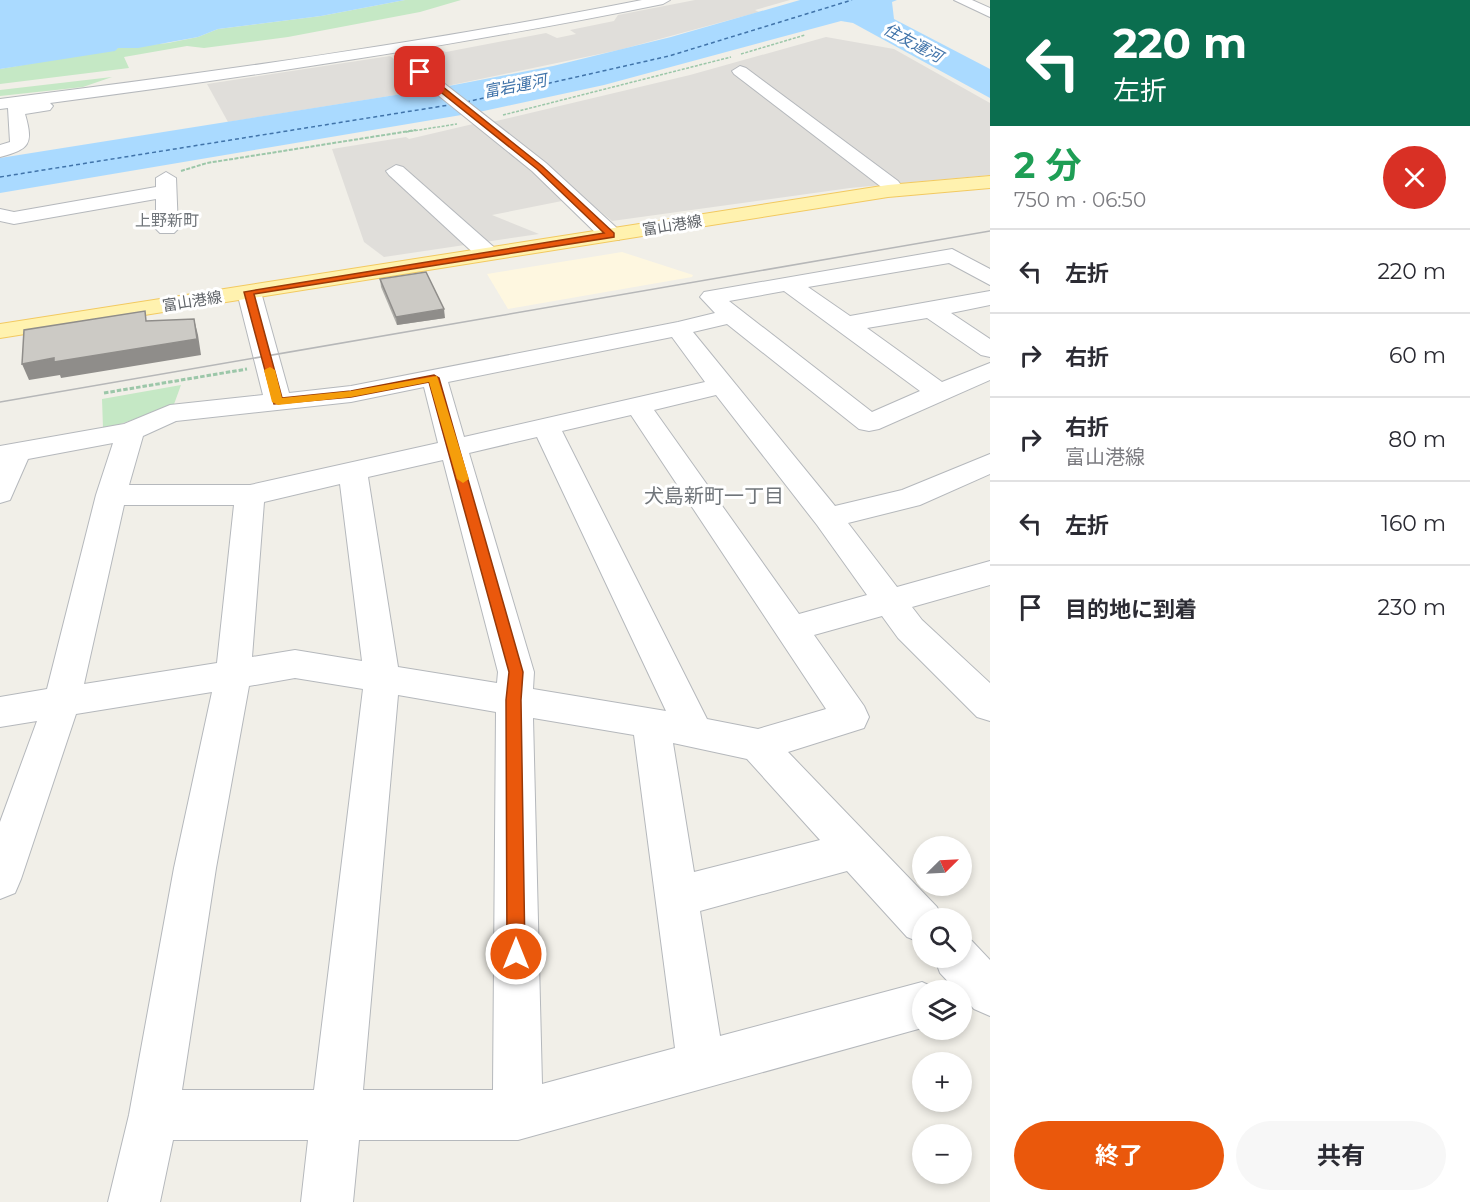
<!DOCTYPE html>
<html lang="ja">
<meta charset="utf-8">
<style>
:root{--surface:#fff;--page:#f7f7f7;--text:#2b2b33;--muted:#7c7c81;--line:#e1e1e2;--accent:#ea580c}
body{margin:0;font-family:Montserrat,"Noto Sans JP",sans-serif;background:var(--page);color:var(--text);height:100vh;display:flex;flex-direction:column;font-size:22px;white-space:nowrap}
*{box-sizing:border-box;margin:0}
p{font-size:20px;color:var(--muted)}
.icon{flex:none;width:33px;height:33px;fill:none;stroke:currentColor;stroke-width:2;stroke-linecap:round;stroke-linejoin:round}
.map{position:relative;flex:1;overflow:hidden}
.side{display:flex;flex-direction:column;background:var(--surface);width:480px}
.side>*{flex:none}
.banner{background:#0b6e4f;color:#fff;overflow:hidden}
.needle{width:39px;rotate:66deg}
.buttons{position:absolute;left:912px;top:836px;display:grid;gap:12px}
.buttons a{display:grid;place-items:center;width:60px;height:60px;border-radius:50%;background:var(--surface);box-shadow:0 3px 9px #0003;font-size:30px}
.pin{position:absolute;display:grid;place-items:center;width:51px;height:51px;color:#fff;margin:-26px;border-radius:12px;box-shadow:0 3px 9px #0006}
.me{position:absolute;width:66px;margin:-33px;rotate:0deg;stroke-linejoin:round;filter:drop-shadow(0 0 4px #0008)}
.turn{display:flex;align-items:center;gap:21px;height:126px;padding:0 24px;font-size:27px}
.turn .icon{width:78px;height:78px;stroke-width:2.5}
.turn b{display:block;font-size:42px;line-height:51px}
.round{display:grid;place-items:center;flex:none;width:63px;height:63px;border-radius:32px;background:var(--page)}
.overview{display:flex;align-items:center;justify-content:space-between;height:102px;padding:0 24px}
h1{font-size:36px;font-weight:700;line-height:45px;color:#1e9e55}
.primary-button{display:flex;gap:12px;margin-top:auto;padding:12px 24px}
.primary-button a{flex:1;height:69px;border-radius:36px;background:var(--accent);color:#fff;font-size:24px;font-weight:700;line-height:69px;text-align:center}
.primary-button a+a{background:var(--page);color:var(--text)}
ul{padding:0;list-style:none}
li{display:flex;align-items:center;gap:18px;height:84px;padding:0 24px;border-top:2px solid var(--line)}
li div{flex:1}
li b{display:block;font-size:22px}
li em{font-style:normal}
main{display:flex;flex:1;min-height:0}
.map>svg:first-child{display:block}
</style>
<main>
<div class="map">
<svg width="990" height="1202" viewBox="0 0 990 1202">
<rect width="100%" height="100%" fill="#f1efe8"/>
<path fill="#fef7e0" d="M622,252L693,275L692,277L508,309L487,274Z"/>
<g fill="#e0deda">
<path d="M695,0H790L755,10L759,12L619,50L447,86L406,55L438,49L446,52L546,33L557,38L576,34L570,30L614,21L618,15Z"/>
<path d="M826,37L894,49L990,103V175L850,188L612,221L492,122L690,75Z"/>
<path d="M390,56L433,89L228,122L207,84Z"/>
<path d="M473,124L567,200L492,215L539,234L384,257L364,242L332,149L406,137L409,139Z"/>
</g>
<g fill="#c5e8c5">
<path d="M405,0H461L420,12L288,37L204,48L187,46L124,57L129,68L0,84V69L118,48L168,43L198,37L218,29L321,16Z"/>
<path d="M112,77L83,87L0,96V90Z"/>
<path d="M181,385L173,407C148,411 127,425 103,428L102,399Z"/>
</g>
<g fill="#aadaff">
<path d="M0,0H405L321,16L218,29L198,37L138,48H118L115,51L0,69Z"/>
<path d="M800,0H897L892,2L894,19L990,69V98L853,23L841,21L604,85L479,112L0,193V158L433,89L553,66L671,37Z"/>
</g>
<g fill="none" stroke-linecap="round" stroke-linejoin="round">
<g stroke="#4174aa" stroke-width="1.5" stroke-dasharray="4 3" stroke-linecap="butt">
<path d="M466,102L669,56L852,0"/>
<path d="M0,177L449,105"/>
</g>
<defs>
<g id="minor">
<path d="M642,0H670L663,4C460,45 256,76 50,103L53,106L50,110L25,114C34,145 29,149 0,157V145L10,142L8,108L0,109V99C215,72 430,42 642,0Z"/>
<path d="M954,0H972L990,8V17Z"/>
<path d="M403,54L409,56L546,163L619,230L622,235L619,240H603L532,171L397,62L395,59Z"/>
<path d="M740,66L746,68L898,181L901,185L898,189H884L734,74L732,71Z"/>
<path d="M396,165L403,167L496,249L499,254L496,259H480L389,175L386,171Z"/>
<path d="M166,172L176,178L178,229L174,233H160L156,229V199L14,224L0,221V209L14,212L156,187V178Z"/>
<path d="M952,249L990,269V285L949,263L808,287L850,316L990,291V305L951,313L990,339V357L981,355L927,318L867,328L942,382L990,363V380L879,429L869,431L859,429L727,324L693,332L835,506L902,490L990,454V474L920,505L848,523L897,587L990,561V585L912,607L922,620L990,683V721L977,717L898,638L882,616L814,635L864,706L869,717L864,728L788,752L937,907L942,918H922V943L907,937L847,871L700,911L720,1036L922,982L939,990H922V1028L518,1140H359L353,1202H301L308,1140H173L160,1202H108L129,1115L174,868L212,692L76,714L21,879L15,893L0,899V822L37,721L0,727V697L47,689L96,495L113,443L28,459L10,500L0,503V446L124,424L170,405L263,395L237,292L241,287H257L261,292L289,393L351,386L678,322L715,313L700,297L704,292ZM784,291L920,391L872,412L729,301ZM672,337L705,382L464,437L448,382ZM424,387L438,443L250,485H129L143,436L176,421L351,402ZM716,395L817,525L867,595L799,614L654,410ZM631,415L826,709L758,729L707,719L562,431ZM537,437L666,711L533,689L534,672L469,453ZM443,460L498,672L497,683L398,667L368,477ZM340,484L362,661L295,650L252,657L264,502ZM124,505H234L217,663L84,684ZM295,678L363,689L314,1090H182L216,868L249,686ZM398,695L496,712L493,1090H363ZM533,718L634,735L675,1048L542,1084ZM673,743L747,759L820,840L694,872Z"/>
<path d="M962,937L972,941L990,960V1016L974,1009L962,996V990H956L940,973L934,957H962Z"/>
</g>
<path id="major" d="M990,176V188L888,197L0,338V324L888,185Z"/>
</defs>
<use href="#minor" stroke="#b5b8bc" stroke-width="2"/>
<use href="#major" stroke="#f2c960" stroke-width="2"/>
<g stroke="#9cc7a9" stroke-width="1.5" stroke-dasharray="3 1.5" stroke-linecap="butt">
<path d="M741,54L805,35"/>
<path d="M503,115L731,57"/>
<path d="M406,132L457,124"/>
</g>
<path stroke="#9cc7a9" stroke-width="2" stroke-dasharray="4 1.5" stroke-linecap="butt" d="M181,171L207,163L416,130"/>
<path stroke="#9cc7a9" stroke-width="3" stroke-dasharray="4.5 2" stroke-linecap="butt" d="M104,393L247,369"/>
<use href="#minor" fill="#fff" fill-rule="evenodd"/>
<use href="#major" fill="#fff2af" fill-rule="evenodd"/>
<path stroke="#b6b7b8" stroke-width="1.5" d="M0,402L990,231"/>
</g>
<path fill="#afaea9" d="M380,279L445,318L397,325L381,287Z"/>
<g fill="#8f8d8a">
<path d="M444,309L445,318L397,325L396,317Z"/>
<path d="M194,319L198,335L201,355L61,378L60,375L29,380L22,364L54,358Z"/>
</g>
<g fill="#cccac5" stroke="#8f8d8a" stroke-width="1.5">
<path d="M426,272L444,309L396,317L380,279Z"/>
<path d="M145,311L146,321L194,319L197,339L54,362V358L22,364L24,330Z"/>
</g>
<path fill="#ea580c" stroke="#983908" stroke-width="1.5" d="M418,71H423L542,166L614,233V237L254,294L282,398L351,391L434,375L439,378L523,672L521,700L525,954L523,960L516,963L510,960L507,954L506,700L509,672L429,382L351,397L274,404L244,292L604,233L537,169L418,74Z"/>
<path fill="#f59e0b" d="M270,367L275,370L282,398L351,391L437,376L469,479L463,483L457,479L429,382L351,397L278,405L272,402L264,370Z"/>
<g text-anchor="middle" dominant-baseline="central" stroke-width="6" stroke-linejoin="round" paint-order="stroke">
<g font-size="15" fill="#5f6368" stroke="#fff">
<text transform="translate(672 225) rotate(-9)">富山港線</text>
<text transform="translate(192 301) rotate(-9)">富山港線</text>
</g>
<g font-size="16" font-style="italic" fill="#4174aa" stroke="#fff">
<text transform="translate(913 43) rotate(28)">住友運河</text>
<text transform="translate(515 86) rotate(-11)">富岩運河</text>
</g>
<g font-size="16" fill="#70757a" stroke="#fff">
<text x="167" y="220">上野新町</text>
</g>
<g font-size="20" fill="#70757a" stroke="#fff">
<text x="714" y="496">犬島新町一丁目</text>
</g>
</g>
</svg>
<div class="buttons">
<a><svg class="needle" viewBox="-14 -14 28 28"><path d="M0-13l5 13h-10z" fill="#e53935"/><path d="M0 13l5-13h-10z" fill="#7c7c81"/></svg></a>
<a><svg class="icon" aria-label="search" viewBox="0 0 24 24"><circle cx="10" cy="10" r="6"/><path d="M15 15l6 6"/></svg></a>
<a><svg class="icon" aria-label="layers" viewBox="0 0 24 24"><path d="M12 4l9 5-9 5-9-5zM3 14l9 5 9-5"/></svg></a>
<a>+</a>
<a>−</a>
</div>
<div class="pin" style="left:420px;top:72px;background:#d93025"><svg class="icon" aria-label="arrive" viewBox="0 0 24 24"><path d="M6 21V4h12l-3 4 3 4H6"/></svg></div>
<svg class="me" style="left:516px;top:954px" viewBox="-20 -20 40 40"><circle r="17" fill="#ea580c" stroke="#fff" stroke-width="3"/><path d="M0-11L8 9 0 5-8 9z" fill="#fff"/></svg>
</div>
<section class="side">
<div class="banner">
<div class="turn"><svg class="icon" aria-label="left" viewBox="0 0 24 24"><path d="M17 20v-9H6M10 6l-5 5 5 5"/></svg><div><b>220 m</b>左折</div></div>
</div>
<div class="overview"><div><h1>2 分</h1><p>750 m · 06:50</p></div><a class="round" style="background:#d93025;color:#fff"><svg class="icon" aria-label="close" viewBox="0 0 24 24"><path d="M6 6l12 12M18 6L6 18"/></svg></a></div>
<ul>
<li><svg class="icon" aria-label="left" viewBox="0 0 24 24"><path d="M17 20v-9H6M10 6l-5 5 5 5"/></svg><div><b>左折</b></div><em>220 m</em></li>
<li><svg class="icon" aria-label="right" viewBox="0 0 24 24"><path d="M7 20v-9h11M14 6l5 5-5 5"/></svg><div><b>右折</b></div><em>60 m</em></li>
<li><svg class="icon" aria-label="right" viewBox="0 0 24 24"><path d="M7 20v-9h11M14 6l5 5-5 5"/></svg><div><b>右折</b><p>富山港線</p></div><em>80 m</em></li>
<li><svg class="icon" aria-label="left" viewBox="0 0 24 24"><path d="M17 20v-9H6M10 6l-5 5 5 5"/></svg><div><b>左折</b></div><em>160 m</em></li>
<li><svg class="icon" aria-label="arrive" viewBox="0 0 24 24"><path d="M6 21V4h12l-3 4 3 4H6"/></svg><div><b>目的地に到着</b></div><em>230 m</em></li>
</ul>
<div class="primary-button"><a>終了</a><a>共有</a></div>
</section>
</main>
